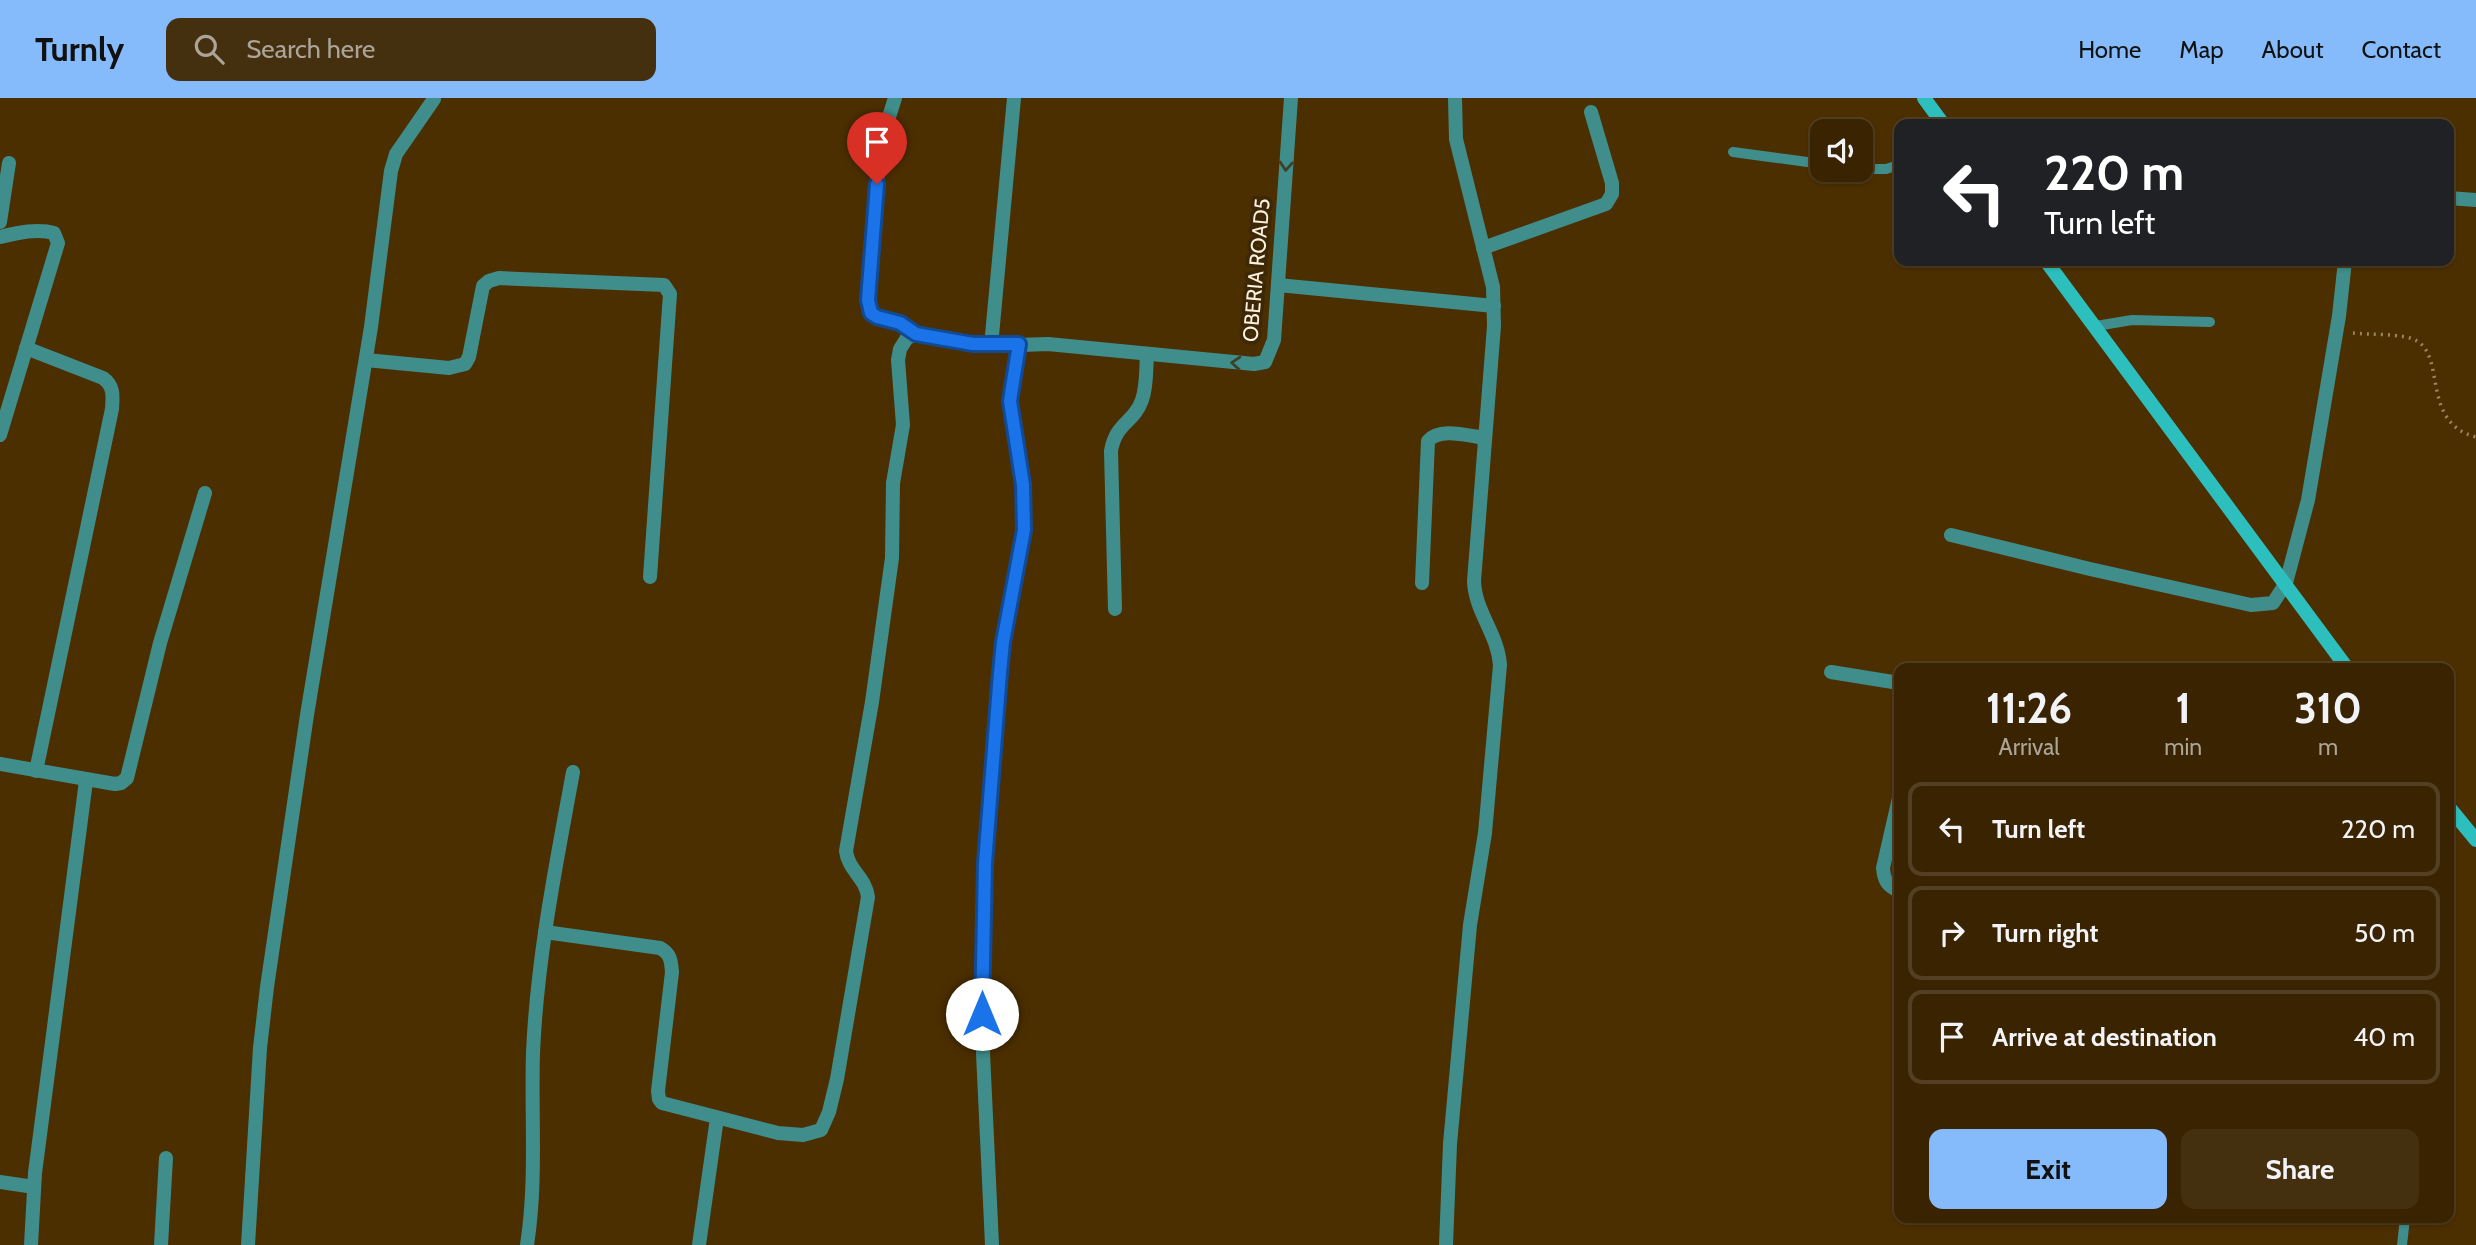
<!DOCTYPE html>
<style>
:root{--surface:#392300;--page:#442f0f;--text:#f1f3f6;--muted:#aba499;--line:#534022;--accent:#85bbfb}
body{margin:0;font-family:Cabin,sans-serif;background:var(--page);color:var(--text);height:100vh;display:flex;flex-direction:column;font-size:26px;white-space:nowrap}
*{box-sizing:border-box;margin:0}
p{font-size:23px;color:var(--muted)}
.icon{flex:none;width:38px;height:38px;fill:none;stroke:currentColor;stroke-width:2;stroke-linecap:round;stroke-linejoin:round}
.map{position:relative;flex:1;overflow:hidden}
.sheet{position:absolute;left:1894px;top:565px;width:560px;height:560px;display:flex;flex-direction:column;background:var(--surface);border-radius:14px;box-shadow:0 2px 5px #0004,0 0 0 2px var(--line)}
.sheet>*{flex:none}
.guide{position:absolute;left:1894px;top:21px;width:560px;height:147px;border-radius:14px;box-shadow:0 2px 5px #0004,0 0 0 2px var(--line);background:#202124;color:#fff;overflow:hidden}
.buttons{position:absolute;left:1810px;top:21px;display:grid;gap:14px}
.buttons a{display:grid;place-items:center;width:63px;height:63px;border-radius:14px;background:var(--surface);box-shadow:0 2px 5px #0004,0 0 0 2px var(--line);font-size:35px}
.pin{position:absolute;display:grid;place-items:center;width:60px;height:60px;color:#fff;margin:-72px -30px;border-radius:50% 50% 50% 0;rotate:-45deg;box-shadow:0 0 7px #0007}
.pin .icon{rotate:45deg}
.me{position:absolute;width:77px;margin:-38px;rotate:0deg;stroke-linejoin:round;filter:drop-shadow(0 0 5px #0008)}
.turn{display:flex;align-items:center;gap:24px;height:147px;padding:0 35px;font-size:32px}
.turn .icon{width:91px;height:91px;stroke-width:2.5}
.turn b{display:block;font-size:49px;line-height:60px}
.eta{display:flex;justify-content:space-evenly;align-items:center;height:119px;text-align:center}
.eta b{font-size:42px;font-weight:700;line-height:49px}
.primary-button{display:flex;gap:14px;margin-top:auto;padding:14px 35px}
.primary-button a{flex:1;height:80px;border-radius:14px;background:var(--accent);color:#111;font-size:28px;font-weight:700;line-height:80px;text-align:center}
.primary-button a+a{background:var(--page);color:var(--text)}
ul{padding:0;list-style:none}
li{display:flex;align-items:center;gap:21px;height:94px;margin:0 14px 10px;padding:0 21px;border:4px solid var(--line);border-radius:14px}
li div{flex:1}
li b{display:block;font-size:26px}
li em{font-style:normal}
header{display:flex;align-items:center;gap:42px;box-sizing:border-box;height:98px;padding:0 35px;background:var(--accent);color:#111}
header strong{font-size:33px}
nav{display:flex;gap:38px;margin-inline-start:auto;font-size:24px}
.search{width:490px;height:63px;background:var(--page);display:flex;align-items:center;gap:18px;box-sizing:border-box;padding:0 24px;border-radius:14px;color:var(--muted);font-size:26px}
.map>svg:first-child{display:block}
</style>
<header>
<strong>Turnly</strong>
<div class="search"><svg class="icon" aria-label="search" viewBox="0 0 24 24"><circle cx="10" cy="10" r="6"/><path d="M15 15l6 6"/></svg>Search here</div>
<nav><a>Home</a><a>Map</a><a>About</a><a>Contact</a></nav>
</header>
<div class="map">
<svg width="2476" height="1147" viewBox="0 0 2476 1147">
<rect width="100%" height="100%" fill="#4c2f00"/>
<g fill="none" stroke-linecap="round" stroke-linejoin="round">
<path stroke="#9b8563" stroke-width="3.5" stroke-dasharray="2 5" stroke-linecap="butt" d="M2353,235C2369,237 2404,235 2417,243C2446,260 2421,325 2476,339"/>
<g stroke="#3f8e8c" stroke-width="10">
<path d="M1733,54L1822,66"/>
<path d="M1860,71H1886L1899,67"/>
<path d="M2096,228L2132,222L2210,224"/>
<path d="M2402,1147L2405,1120"/>
</g>
<g stroke="#3f8e8c" stroke-width="14">
<path d="M895,0L880,47L868,202L871,215L877,219L900,224L916,236"/>
<path d="M2448,100L2476,102"/>
<path d="M0,124L9,65"/>
<path d="M0,139C17,135 37,130 54,135L58,145L0,337"/>
<path d="M1483,150L1606,106L1612,96V85L1591,14"/>
<path d="M1278,187L1494,208"/>
<path d="M991,248L1014,0"/>
<path d="M26,250L103,280C114,288 113,297 112,311L36,673"/>
<path d="M366,262L449,270L465,266L469,259L483,188L489,183L499,180L664,187L670,196L650,479"/>
<path d="M1951,437L2090,471L2251,507L2273,505L2286,485L2308,402L2339,218L2345,163"/>
<path d="M1422,485L1428,343C1440,329 1468,338 1485,340"/>
<path d="M1115,511L1111,353C1116,324 1134,325 1142,302C1147,288 1146,271 1147,257"/>
<path d="M1831,574L1899,585"/>
<path d="M0,666L115,686L121,685L127,680L160,545L205,395"/>
<path d="M1899,700L1883,770C1884,782 1887,788 1899,793"/>
<path d="M545,834L660,850C671,856 671,863 672,874L658,993L659,1001L662,1005L778,1035L803,1037L821,1032L829,1014L837,981L868,799C866,780 848,772 846,753L872,604L892,460L893,385L903,327L898,262L900,251L907,240L916,236L991,248L1048,246L1254,266L1265,264L1274,242L1291,0"/>
<path d="M0,1084L34,1089"/>
<path d="M31,1147L35,1075L86,683"/>
<path d="M161,1147L166,1060"/>
<path d="M248,1147L260,950L267,889L307,617L371,229L391,73L396,56L434,1"/>
<path d="M527,1147C537,1083 531,1019 533,955C537,860 556,767 573,674"/>
<path d="M699,1147L717,1020"/>
<path d="M992,1147L983,955V810L1003,544L1024,432L1023,387L1010,303L1019,246"/>
<path d="M1446,1147L1450,1046L1470,827L1485,735L1500,567C1498,536 1475,514 1474,483L1494,228L1493,189L1456,41L1455,0"/>
</g>
<g stroke="#2cbfbd" stroke-width="14">
<path d="M1924,0L1943,26"/>
<path d="M2046,163L2347,570"/>
<path d="M2448,708L2476,742"/>
</g>
</g>
<defs><path id="oneway-chevron" d="M-2-3.5L2.5 0L-2 3.5" fill="none" stroke-width="1.6" stroke-linecap="round" stroke-linejoin="round" transform="scale(1.75)"/></defs>
<g stroke="#3d4128">
<use href="#oneway-chevron" transform="translate(1286 68) rotate(94)"/>
<use href="#oneway-chevron" transform="translate(1236 265) rotate(-176)"/>
</g>
<g fill="none" stroke-linecap="round" stroke-linejoin="round">
<defs>
<path id="route" d="M877,86L868,202L871,215L877,219L900,225L916,236L973,246H1019L1010,303L1023,387L1024,432L1003,544L1000,575L985,765L982,916"/>
</defs>
<use href="#route" stroke="#114b97" stroke-width="18"/>
<use href="#route" stroke="#1a73e8" stroke-width="12"/>
</g>
<g text-anchor="middle" dominant-baseline="central" stroke-width="7" stroke-linejoin="round" paint-order="stroke">
<g font-size="21" fill="#fef0df" stroke="#3c2707">
<text transform="translate(1256 172) rotate(-85)">OBERIA ROAD5</text>
</g>
</g>
</svg>
<div class="buttons">
<a><svg class="icon" aria-label="sound" viewBox="0 0 24 24"><path d="M4 9h4l5-4v14l-5-4H4zM17 9q2 3 0 6"/></svg></a>
</div>
<div class="pin" style="left:877px;top:86px;background:#d93025"><svg class="icon" aria-label="arrive" viewBox="0 0 24 24"><path d="M6 21V4h12l-3 4 3 4H6"/></svg></div>
<svg class="me" style="left:982px;top:916px" viewBox="-20 -20 40 40"><circle r="19" fill="#fff"/><path d="M0-13L10 11 0 6-10 11z" fill="#1a73e8"/></svg>
<div class="guide">
<div class="turn"><svg class="icon" aria-label="left" viewBox="0 0 24 24"><path d="M17 20v-9H6M10 6l-5 5 5 5"/></svg><div><b>220 m</b>Turn left</div></div>
</div>
<section class="sheet">
<div class="eta">
<div><b>11:26</b><p>Arrival</p></div>
<div><b>1</b><p>min</p></div>
<div><b>310</b><p>m</p></div>
</div>
<ul>
<li><svg class="icon" aria-label="left" viewBox="0 0 24 24"><path d="M17 20v-9H6M10 6l-5 5 5 5"/></svg><div><b>Turn left</b></div><em>220 m</em></li>
<li><svg class="icon" aria-label="right" viewBox="0 0 24 24"><path d="M7 20v-9h11M14 6l5 5-5 5"/></svg><div><b>Turn right</b></div><em>50 m</em></li>
<li><svg class="icon" aria-label="arrive" viewBox="0 0 24 24"><path d="M6 21V4h12l-3 4 3 4H6"/></svg><div><b>Arrive at destination</b></div><em>40 m</em></li>
</ul>
<div class="primary-button"><a>Exit</a><a>Share</a></div>
</section>
</div>
